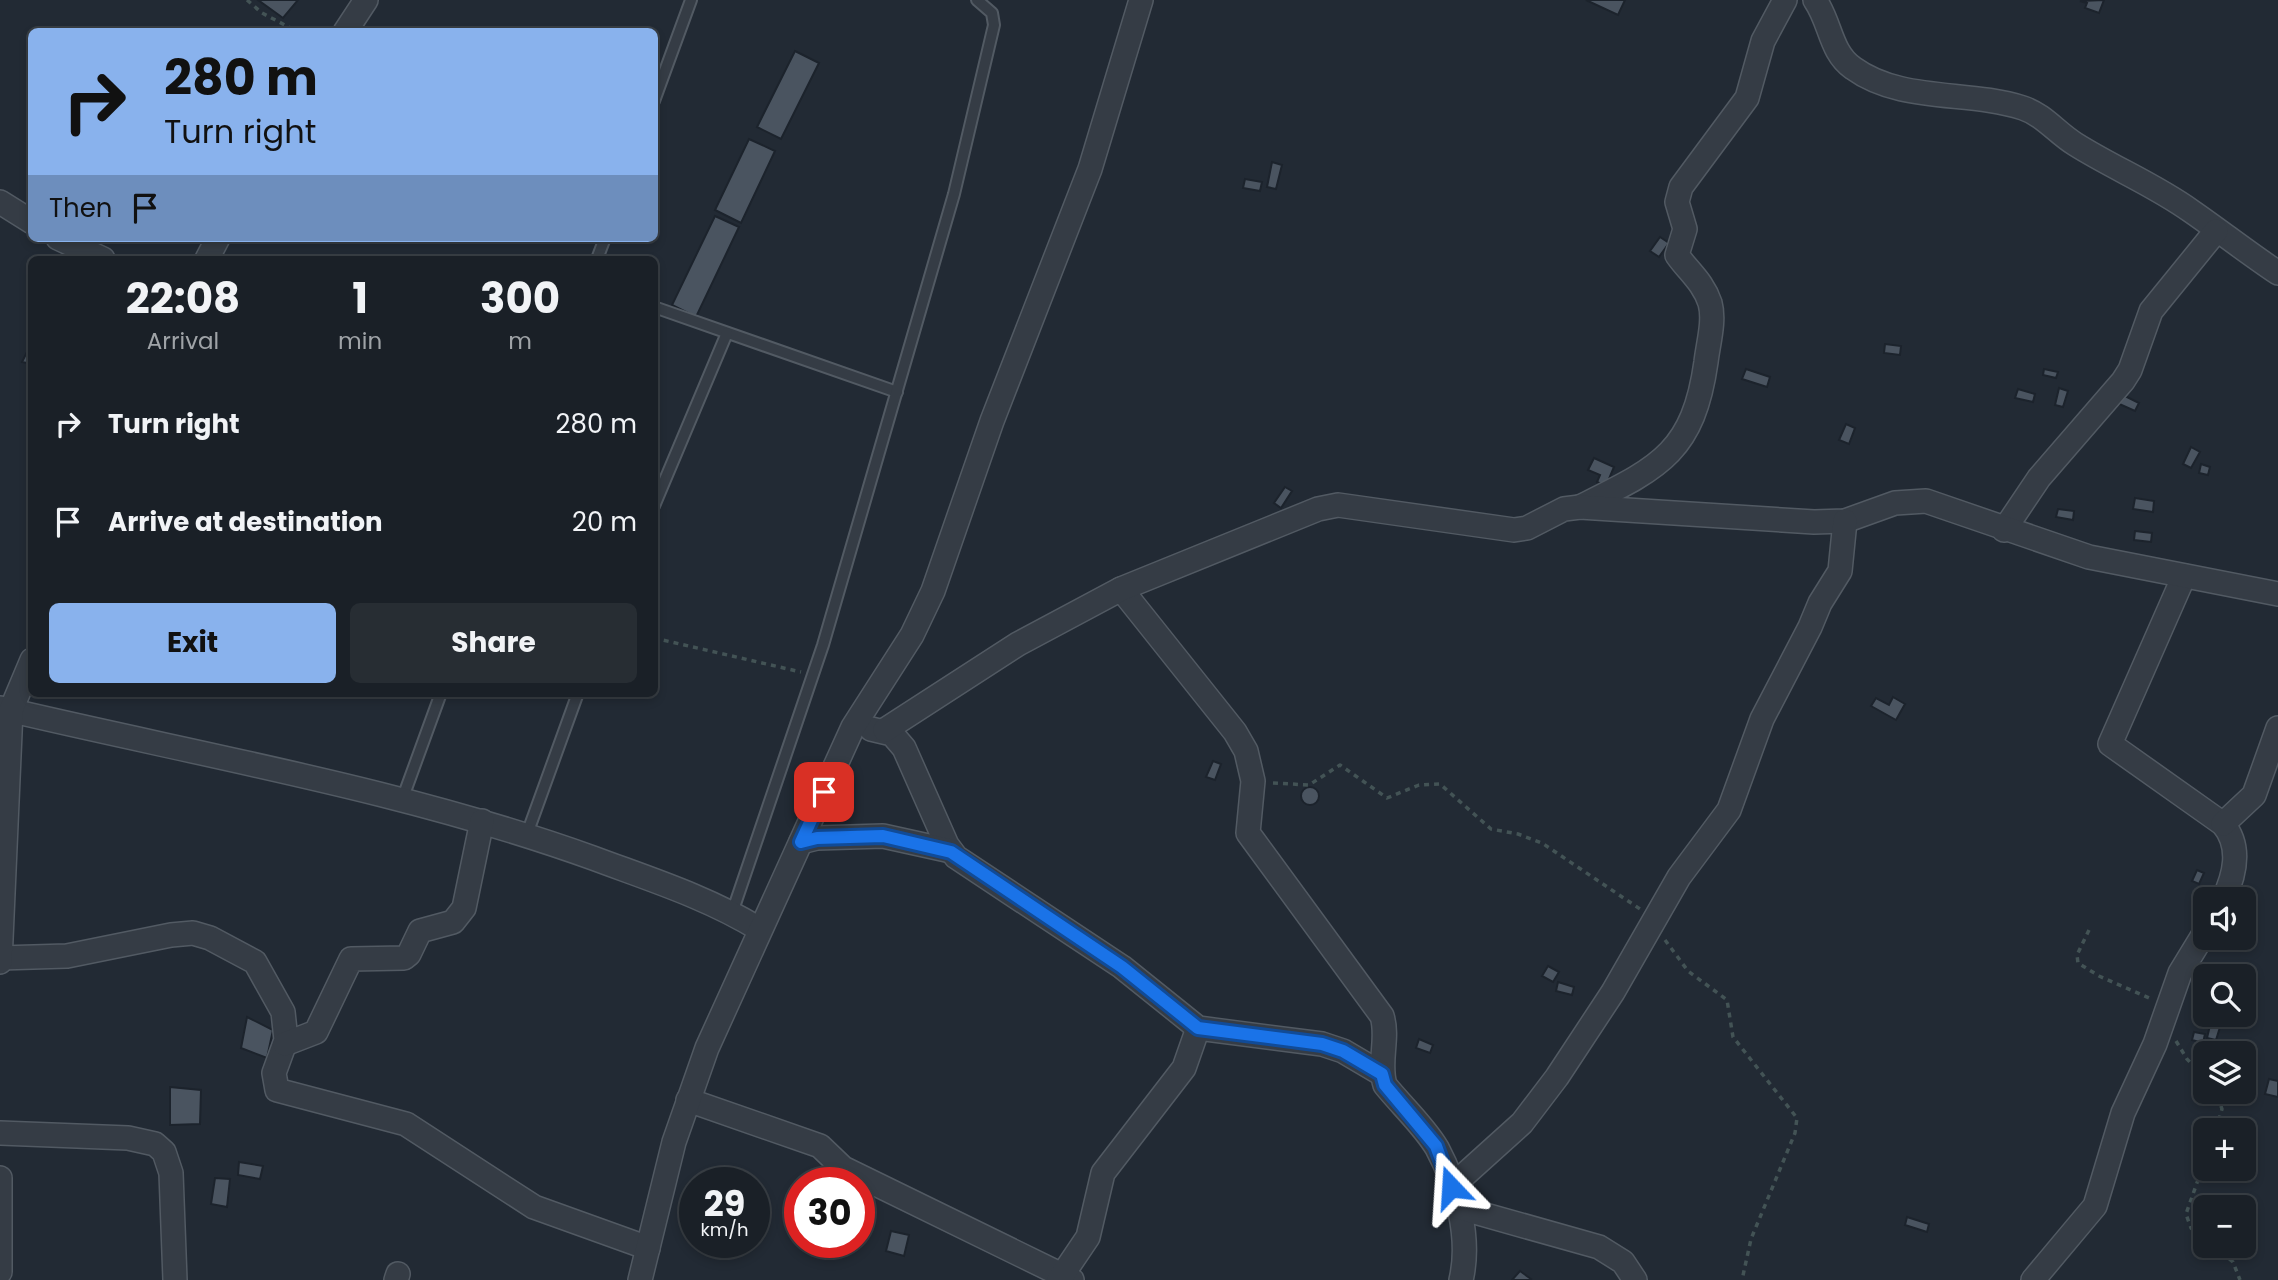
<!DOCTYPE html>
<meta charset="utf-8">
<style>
:root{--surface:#1a2027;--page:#272d33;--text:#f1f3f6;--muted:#9fa3a7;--line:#383e44;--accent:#89b2ed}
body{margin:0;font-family:Poppins,sans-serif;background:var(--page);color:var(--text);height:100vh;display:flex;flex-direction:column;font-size:26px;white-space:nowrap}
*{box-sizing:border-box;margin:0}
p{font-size:23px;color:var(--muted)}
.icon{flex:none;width:38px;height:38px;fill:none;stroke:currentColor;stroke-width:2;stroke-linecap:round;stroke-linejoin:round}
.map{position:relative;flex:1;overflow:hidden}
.side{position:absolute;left:28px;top:256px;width:630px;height:441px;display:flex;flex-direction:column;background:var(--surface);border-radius:10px;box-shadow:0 4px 10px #0003,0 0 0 2px var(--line)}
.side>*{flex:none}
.hud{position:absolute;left:28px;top:28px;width:630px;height:214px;border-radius:10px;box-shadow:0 4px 10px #0003,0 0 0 2px var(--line);background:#89b2ed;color:#111;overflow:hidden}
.buttons{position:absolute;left:2193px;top:887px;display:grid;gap:14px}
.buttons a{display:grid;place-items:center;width:63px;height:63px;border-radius:10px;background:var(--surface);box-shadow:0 4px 10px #0003,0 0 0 2px var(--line);font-size:35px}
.speed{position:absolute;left:679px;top:1167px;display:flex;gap:14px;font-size:35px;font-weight:700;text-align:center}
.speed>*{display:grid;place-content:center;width:91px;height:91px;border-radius:50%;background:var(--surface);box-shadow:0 4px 10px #0003,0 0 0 2px var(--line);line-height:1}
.speed small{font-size:18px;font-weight:400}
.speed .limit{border:10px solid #d22;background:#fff;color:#111}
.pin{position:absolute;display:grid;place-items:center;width:60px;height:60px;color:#fff;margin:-30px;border-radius:14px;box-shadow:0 4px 10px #0006}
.me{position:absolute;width:77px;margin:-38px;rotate:340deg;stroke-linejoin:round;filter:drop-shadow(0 0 5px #0008)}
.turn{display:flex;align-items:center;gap:24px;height:147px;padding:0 21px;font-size:32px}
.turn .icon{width:91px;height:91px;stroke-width:2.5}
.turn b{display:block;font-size:49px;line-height:60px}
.then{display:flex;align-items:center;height:66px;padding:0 21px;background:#0003;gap:14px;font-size:26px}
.eta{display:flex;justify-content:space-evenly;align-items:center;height:119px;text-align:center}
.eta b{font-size:42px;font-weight:700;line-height:49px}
.button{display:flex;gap:14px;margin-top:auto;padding:14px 21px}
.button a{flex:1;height:80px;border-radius:10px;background:var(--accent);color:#111;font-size:28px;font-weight:700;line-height:80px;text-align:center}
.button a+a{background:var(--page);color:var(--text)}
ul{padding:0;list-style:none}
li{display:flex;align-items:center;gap:21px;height:98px;padding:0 21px}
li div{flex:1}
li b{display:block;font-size:26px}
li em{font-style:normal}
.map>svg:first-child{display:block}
</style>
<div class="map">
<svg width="2278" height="1280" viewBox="0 0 2278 1280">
<rect width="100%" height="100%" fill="#222a34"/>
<g fill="#4a5460" stroke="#1c232c" stroke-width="2">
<path d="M258,0H298L283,18Z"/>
<path d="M1586,0H1625L1618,15Z"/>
<path d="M2104,0L2099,13L2085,8L2087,3L2080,1Z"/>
<path d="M795,51L819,63L781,139L757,127Z"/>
<path d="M749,139L775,151L741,223L715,210Z"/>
<path d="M1272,162L1282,165L1276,189L1267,187Z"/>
<path d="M1245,179L1262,182L1260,191L1243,188Z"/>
<path d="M715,216L739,227L696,317L672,305Z"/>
<path d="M1660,237L1669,243L1659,257L1650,251Z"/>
<path d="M1885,344L1901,346L1900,355L1884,353Z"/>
<path d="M30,346L32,347V364L22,362Z"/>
<path d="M1746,369L1770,377L1767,387L1742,379Z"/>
<path d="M2044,369L2058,372L2056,378L2043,375Z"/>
<path d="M2059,388L2068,391L2063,407L2055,405Z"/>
<path d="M2018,389L2035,394L2033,402L2015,398Z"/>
<path d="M2121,394L2139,403L2135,411L2117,403Z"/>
<path d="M1846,424L1855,428L1849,444L1839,440Z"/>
<path d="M2191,447L2200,452L2191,468L2183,464Z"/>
<path d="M1594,458L1614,467L1606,486L1597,482L1600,475L1588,470Z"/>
<path d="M2201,464L2210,467L2208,475L2199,473Z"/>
<path d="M1285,487L1292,491L1281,508L1274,503Z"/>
<path d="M2135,498L2154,501L2153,512L2133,509Z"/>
<path d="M2058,509L2074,511L2073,520L2056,517Z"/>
<path d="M2135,531L2152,533L2151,542L2134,540Z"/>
<path d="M1893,697L1905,704L1896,720L1871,706L1876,698L1889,705Z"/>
<path d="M1213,761L1221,764L1215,780L1206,777Z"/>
<circle cx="1310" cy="796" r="9"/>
<path d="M2197,870L2204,873L2199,884L2192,881Z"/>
<path d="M1548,966L1559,972L1553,982L1542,976Z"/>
<path d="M1558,982L1574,987L1572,995L1556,991Z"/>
<path d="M247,1017L273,1030L267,1058L241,1048Z"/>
<path d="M2211,1021L2221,1024L2216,1040L2207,1038Z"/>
<path d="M2194,1032L2205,1034L2203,1043L2192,1040Z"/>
<path d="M1419,1039L1433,1045L1430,1053L1416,1048Z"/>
<path d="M2269,1079L2278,1081V1097L2265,1094Z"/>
<path d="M170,1087L201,1090L200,1124L170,1125Z"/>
<path d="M239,1162L263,1166L260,1179L238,1175Z"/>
<path d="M215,1178L230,1179L227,1207L211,1204Z"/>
<path d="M799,1216L800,1217V1239L790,1234Z"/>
<path d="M1907,1217L1929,1224L1927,1232L1905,1225Z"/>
<path d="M891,1231L909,1235L904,1256L886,1251Z"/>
<path d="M1520,1271L1531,1279L1530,1280H1512Z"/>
</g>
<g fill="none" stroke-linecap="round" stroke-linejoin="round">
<defs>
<g id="lane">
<path d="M654,101L691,0"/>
<path d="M597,259L605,238"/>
<path d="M654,307L897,392"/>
<path d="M654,506L727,333"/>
<path d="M402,800L441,693"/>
<path d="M527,834L578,693"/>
<path d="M732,913L823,645L954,194L994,25L992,13L977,0"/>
</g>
<g id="street">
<path d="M1815,0C1831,23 1830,52 1853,68C1901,103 1968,90 2023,108C2044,115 2057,133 2075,144C2113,168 2155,185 2191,211C2220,231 2248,253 2278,273"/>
<path d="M345,32L366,0"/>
<path d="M0,202L32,222"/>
<path d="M58,238L103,259"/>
<path d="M207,259L218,238"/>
<path d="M1580,507C1658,468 1693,454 1706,362C1708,344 1715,321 1710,303C1703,282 1689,272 1677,255L1685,229L1677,202L1681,187L1747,98L1763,41L1785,0"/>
<path d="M2004,530L2039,478L2123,381L2130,370L2151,311L2216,231"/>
<path d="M2184,576L2110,744L2223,824C2242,847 2235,875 2223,900"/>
<path d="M1121,589L1235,732L1246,751L1253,781L1248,833L1382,1016C1389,1038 1378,1062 1385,1085C1401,1105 1424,1126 1437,1148C1457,1185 1471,1239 1461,1280"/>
<path d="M0,708C198,755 401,789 593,858C649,879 707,897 759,929"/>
<path d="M871,729L892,734L904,748L947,845L956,857L1122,967L1198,1028L1322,1044L1343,1051L1382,1074"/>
<path d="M885,730L1018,644L1121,589L1318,509L1338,505L1514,530L1527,528L1564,509L1580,507L1814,522L1845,521L1895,503L1926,501L2089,557L2278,594"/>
<path d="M2223,824L2254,795L2278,728"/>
<path d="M801,842L817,838L883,836L951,851"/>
<path d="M0,958L67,956L171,935L193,933L210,938L255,962L283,1012L286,1040L274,1073L277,1090L406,1124L534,1207L648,1248"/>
<path d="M0,962L11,710L32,660"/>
<path d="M285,1044L316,1032L351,959L404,958L409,954L420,931L453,922L464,908L482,821"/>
<path d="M688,1100L820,1146L843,1168L1072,1280"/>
<path d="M0,1133L128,1138L155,1144L164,1152L171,1173L175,1280"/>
<path d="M0,1178V1272"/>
<path d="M1451,1187L1522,1123L1557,1077L1613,992L1679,877L1729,810L1762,719L1810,627L1820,603L1840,571L1845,521"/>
<path d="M1457,1207L1599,1247L1623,1262L1635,1280"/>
<path d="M396,1280L398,1274"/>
<path d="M640,1280L674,1142L707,1048L853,727L912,635L933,591L992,421L1090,169L1141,0"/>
<path d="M1059,1280L1088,1237L1103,1173L1184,1068L1198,1028"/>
<path d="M2033,1280L2095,1206L2123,1113L2155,1044L2180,973L2205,932"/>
</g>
</defs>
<use href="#lane" stroke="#525a63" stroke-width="14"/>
<use href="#street" stroke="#525a63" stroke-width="26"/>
<g stroke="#435355" stroke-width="3.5" stroke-dasharray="5 5" stroke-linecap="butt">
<path d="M247,0L262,13L298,32"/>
<path d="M654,638L801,672"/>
<path d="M1273,783L1309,785L1340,765L1387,798L1419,785L1440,784L1491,829L1518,834L1542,843L1640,909"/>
<path d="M2089,930L2077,955L2078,963L2099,976L2149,998"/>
<path d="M1665,940L1688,971L1727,1000L1733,1037L1797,1118L1795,1133L1751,1239L1742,1280"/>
<path d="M2176,1041L2187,1059L2205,1078"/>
<path d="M2216,1130L2222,1109L2216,1092"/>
<path d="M2205,1160L2186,1214L2191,1228L2205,1239"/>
<path d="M2214,1246L2233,1262L2240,1280"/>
</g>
<use href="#lane" stroke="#353c45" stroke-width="10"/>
<use href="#street" stroke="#353c45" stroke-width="23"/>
</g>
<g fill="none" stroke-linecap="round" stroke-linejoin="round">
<defs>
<path id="route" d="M824,792L801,842L817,838L883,836L951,852L1122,967L1198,1028L1322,1044L1343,1051L1382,1074L1385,1085L1436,1146L1451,1187"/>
</defs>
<use href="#route" stroke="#114b97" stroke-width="18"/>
<use href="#route" stroke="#1a73e8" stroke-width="12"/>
</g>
</svg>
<div class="buttons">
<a><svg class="icon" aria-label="sound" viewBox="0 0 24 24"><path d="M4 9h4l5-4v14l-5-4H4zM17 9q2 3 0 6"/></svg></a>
<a><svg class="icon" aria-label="search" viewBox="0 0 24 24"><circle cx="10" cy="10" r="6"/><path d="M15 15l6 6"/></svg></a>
<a><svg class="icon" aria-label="layers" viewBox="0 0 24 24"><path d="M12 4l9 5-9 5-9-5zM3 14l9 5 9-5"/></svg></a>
<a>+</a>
<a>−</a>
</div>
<div class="speed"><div>29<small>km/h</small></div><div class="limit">30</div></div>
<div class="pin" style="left:824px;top:792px;background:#d93025"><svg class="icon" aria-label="arrive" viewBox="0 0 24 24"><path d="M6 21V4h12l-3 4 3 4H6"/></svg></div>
<svg class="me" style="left:1451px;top:1187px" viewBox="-20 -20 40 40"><path d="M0-17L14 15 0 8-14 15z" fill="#1a73e8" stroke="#fff" stroke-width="4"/></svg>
<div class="hud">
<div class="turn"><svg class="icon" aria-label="right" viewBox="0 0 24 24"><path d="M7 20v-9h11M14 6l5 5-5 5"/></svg><div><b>280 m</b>Turn right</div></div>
<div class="then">Then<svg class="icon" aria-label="arrive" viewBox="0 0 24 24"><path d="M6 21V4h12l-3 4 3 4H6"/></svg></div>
</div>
<section class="side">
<div class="eta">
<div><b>22:08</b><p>Arrival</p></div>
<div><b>1</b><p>min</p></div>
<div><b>300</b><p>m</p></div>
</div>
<ul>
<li><svg class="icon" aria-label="right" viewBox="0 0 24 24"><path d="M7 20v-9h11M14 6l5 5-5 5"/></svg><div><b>Turn right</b></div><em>280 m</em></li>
<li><svg class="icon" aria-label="arrive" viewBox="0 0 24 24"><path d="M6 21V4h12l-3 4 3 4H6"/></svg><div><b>Arrive at destination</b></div><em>20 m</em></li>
</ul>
<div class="button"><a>Exit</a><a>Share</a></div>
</section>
</div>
